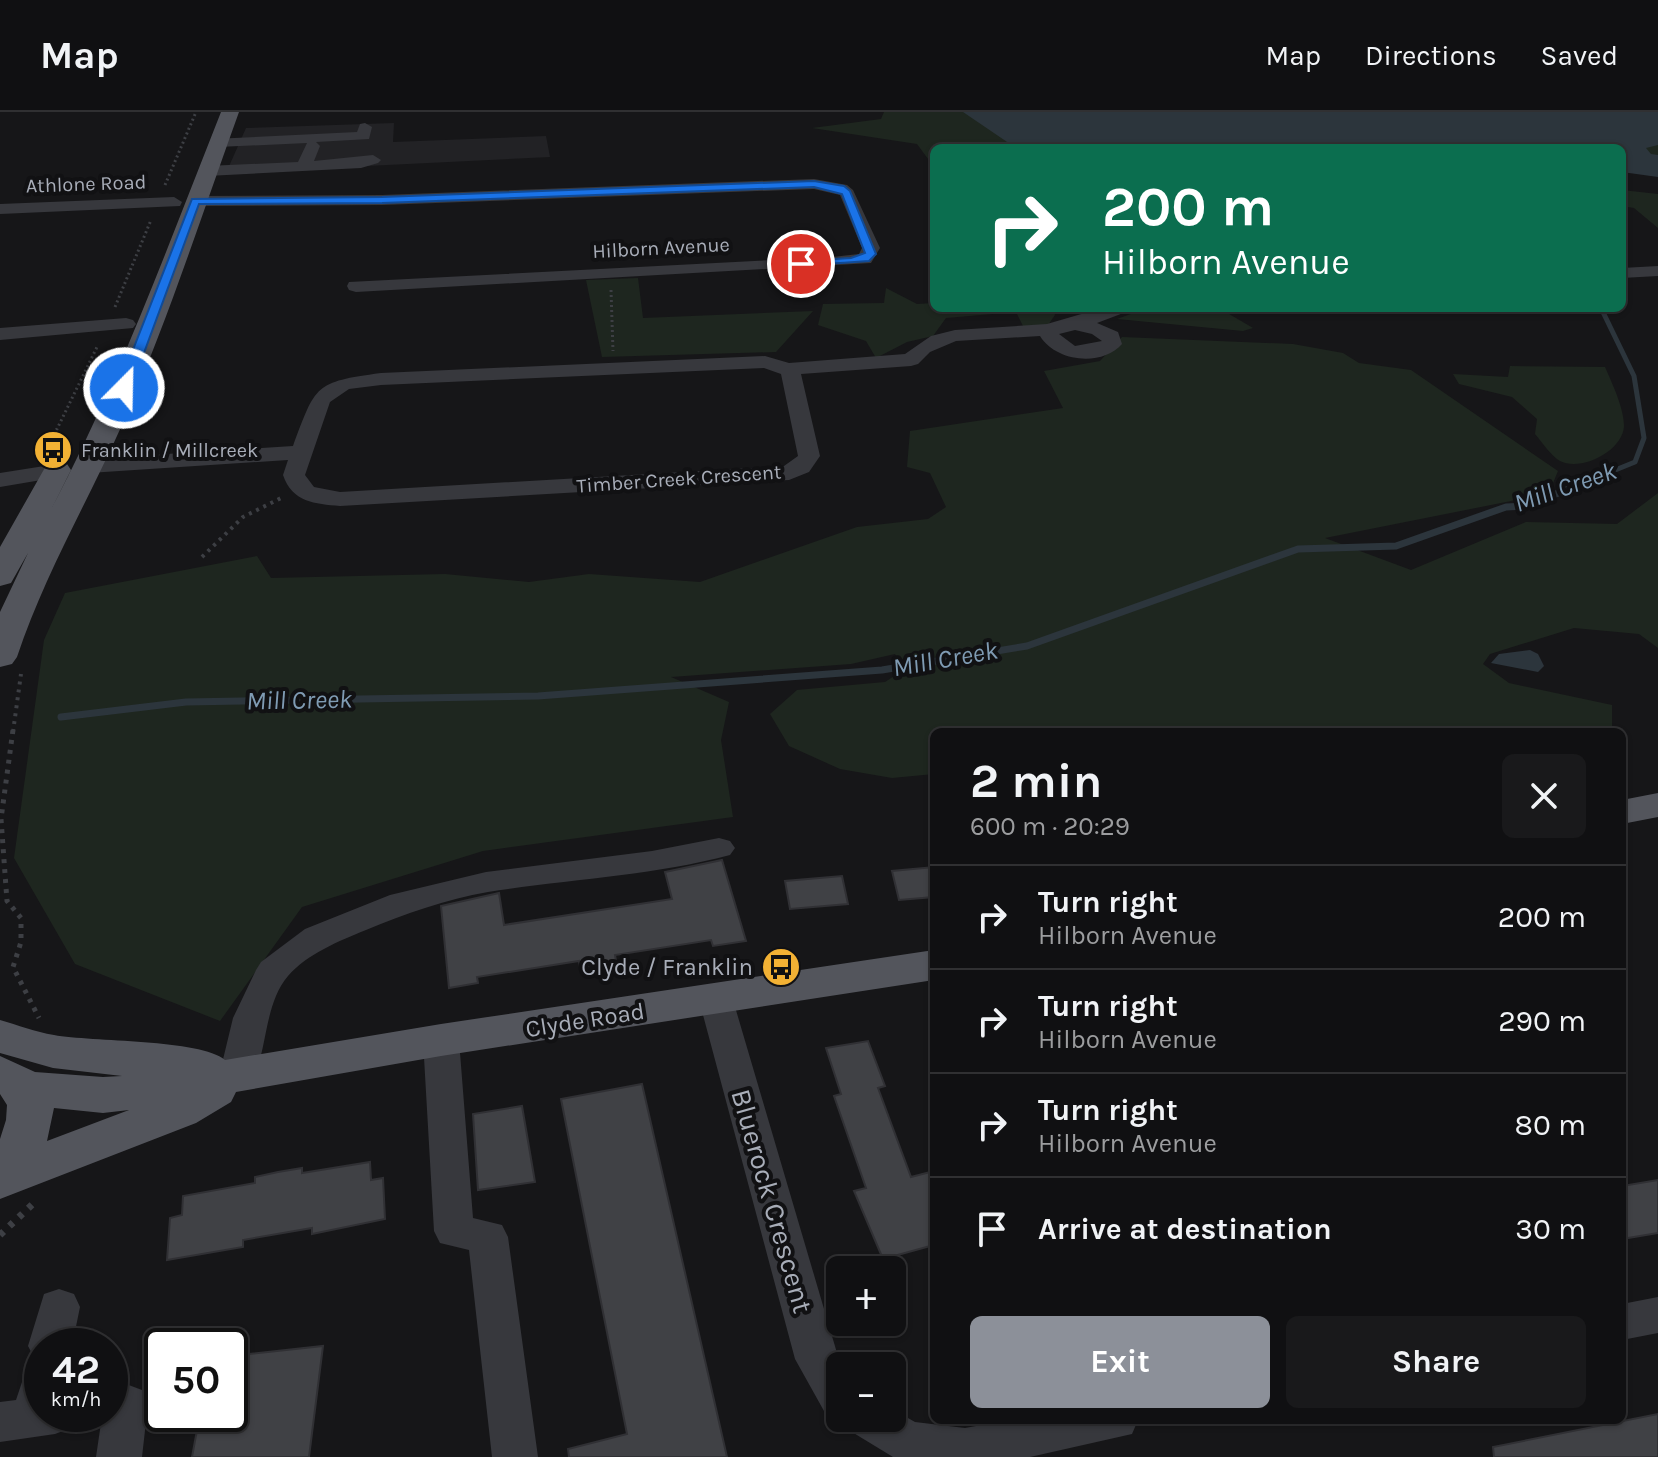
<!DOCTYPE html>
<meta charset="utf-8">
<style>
:root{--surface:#101012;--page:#19191b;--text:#f1f3f6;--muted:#9c9d9f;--line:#303032;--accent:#8c9099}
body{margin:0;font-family:Karla,sans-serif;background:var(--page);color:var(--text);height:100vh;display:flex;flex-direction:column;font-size:30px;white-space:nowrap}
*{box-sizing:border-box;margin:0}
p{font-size:26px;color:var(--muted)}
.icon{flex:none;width:44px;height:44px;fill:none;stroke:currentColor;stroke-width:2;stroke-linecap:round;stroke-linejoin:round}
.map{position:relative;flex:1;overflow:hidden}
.details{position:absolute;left:930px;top:616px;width:696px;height:696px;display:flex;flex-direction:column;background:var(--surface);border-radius:12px;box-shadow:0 2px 6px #0004,0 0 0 2px var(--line)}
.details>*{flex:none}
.banner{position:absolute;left:930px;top:32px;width:696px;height:168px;border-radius:12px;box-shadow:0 2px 6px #0004,0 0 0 2px var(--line);background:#0b6e4f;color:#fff;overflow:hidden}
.fabs{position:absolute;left:826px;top:1144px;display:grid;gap:16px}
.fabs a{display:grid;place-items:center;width:80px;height:80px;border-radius:12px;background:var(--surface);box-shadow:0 2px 6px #0004,0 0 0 2px var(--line);font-size:40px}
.speed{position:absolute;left:24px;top:1216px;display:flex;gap:16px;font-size:40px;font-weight:700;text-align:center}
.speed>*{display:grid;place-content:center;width:104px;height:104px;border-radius:50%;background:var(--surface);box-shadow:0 2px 6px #0004,0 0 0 2px var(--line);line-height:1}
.speed small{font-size:20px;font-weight:400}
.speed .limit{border:4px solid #111;border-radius:12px;background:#fff;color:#111}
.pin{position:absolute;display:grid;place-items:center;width:68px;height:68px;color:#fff;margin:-34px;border:4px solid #fff;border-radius:50%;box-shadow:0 2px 8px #0007}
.me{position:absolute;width:88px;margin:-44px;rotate:23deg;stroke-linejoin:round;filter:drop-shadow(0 0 6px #0008)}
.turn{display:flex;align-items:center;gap:28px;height:168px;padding:0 40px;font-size:36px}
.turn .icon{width:104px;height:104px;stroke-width:2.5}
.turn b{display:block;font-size:56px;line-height:68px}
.round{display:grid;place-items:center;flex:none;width:84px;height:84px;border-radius:12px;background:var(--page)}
.head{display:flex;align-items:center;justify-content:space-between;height:136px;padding:0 40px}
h1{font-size:48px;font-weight:700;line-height:60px}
.action{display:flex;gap:16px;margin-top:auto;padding:16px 40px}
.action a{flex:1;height:92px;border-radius:12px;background:var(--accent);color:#fff;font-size:32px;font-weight:700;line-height:92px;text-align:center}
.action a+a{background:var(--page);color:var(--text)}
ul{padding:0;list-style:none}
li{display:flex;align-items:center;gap:24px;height:104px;padding:0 40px;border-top:2px solid var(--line)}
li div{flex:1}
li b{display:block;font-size:30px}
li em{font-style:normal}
header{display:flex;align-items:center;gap:48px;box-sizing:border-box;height:112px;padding:0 40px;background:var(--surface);border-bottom:2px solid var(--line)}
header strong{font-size:38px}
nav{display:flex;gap:44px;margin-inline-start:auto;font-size:28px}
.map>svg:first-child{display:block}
</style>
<header>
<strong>Map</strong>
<nav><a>Map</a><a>Directions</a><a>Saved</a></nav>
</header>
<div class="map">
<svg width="1658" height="1345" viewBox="0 0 1658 1345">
<rect width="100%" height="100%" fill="#161618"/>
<path fill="#222225" d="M394,11L393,30L546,24L550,45L226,61L246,16Z"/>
<g fill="#1e261f">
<path d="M884,0H1658V49L1622,36H934V55L917,32L812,16L881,7Z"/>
<path d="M1622,78L1658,82V116L1634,96L1622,94Z"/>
<path d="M638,166L643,206L813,199L776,240L602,245L586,168Z"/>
<path d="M886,176L917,192L934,191V196H1053L1055,203L1048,213L1023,214L1016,200L946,206L933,224L907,230L876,246L866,229L818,213L823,192L884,191Z"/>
<path d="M1147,196L1224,199L1253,216L1243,219L1117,207Z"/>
<path d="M1122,225L1293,232L1343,241L1359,251L1411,258L1558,359L1551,376L1511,389L1325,426L1411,458L1526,410L1617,412L1658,381V536L1639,522L1574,516L1490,542L1483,552L1509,571L1612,593V620H934V662L892,666L840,657L789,634L770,602L797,578L885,570L905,557L895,542L851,552L671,565L729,590L721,628L733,705L483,739L302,795L220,909L75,852L14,746L44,528L65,481L257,444L271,466L445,462L529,470L589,462L700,470L857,415L928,407L946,395L930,361L907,355L910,319L1063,296L1044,259L1100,249Z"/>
<path d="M1510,254L1605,255C1612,271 1624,296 1624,314C1623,339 1581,360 1560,349C1551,344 1542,330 1535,322L1537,307L1512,285L1459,272L1453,262L1508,265Z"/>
</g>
<g fill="#2c353c">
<path d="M963,0H1658V33L1646,36L1651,42L1658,43V65L1622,60V36H1016Z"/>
<path d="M1530,538L1538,542L1544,554L1538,560L1491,551L1499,542Z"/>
</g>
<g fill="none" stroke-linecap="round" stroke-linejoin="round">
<path stroke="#2c353c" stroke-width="5" d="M1598,365L1635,350L1644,326L1634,264L1601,196"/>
<path stroke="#2c353c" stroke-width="7" d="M61,605L186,590L538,584L882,558L1027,534L1298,437L1396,434L1506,395L1526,394L1603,363"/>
</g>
<g fill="#404145" stroke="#303034" stroke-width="2">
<path d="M722,748L746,829L713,834L711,828L615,843L616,849L580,855L579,849L477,865L478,871L449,876L441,794L499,781L504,813L672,787L665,760Z"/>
<path d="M934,755V785L899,788L892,759Z"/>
<path d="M842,764L848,792L790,797L785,769Z"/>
<path d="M868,929L885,974L878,976L911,1065L934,1059V1133L883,1147L854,1079L866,1076L834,984L841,982L826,936Z"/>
<path d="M642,972L727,1345H569L568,1337L627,1322L561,987Z"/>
<path d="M522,994L535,1070L478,1078L473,1002Z"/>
<path d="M370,1050L371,1068L383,1066L385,1107L312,1122V1116L243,1128V1135L167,1148L170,1106L182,1103L183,1084L255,1071V1065L278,1060L302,1056V1061Z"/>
<path d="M1658,1068V1121L1622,1127V1074Z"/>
<path d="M323,1234L309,1345H192L200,1302H230V1244Z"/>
<path d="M1658,1302V1345H1494L1493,1335Z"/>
</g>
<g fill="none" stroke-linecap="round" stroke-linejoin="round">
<g stroke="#3d3f44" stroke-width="3" stroke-dasharray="2 3" stroke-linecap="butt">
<path d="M165,73L196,0"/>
<path d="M611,178L613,239"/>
<path d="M115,195L151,108"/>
<path d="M37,344V334L57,317L98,233"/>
</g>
<g stroke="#3d3f44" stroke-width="4" stroke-dasharray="3 5" stroke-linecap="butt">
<path d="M202,445L243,405L281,386"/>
<path d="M13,620L21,562"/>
</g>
<path stroke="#3d3f44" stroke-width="5" stroke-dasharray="4 6" stroke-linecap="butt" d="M13,618L1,707L7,789L21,806V830L13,855L39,906"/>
<path stroke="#3d3f44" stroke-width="7" stroke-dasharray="5 8" stroke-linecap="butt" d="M0,1123L37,1088"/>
<g fill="#37383d" fill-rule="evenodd">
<path d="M365,11L372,15L369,27L316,30L320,34L314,49L373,43L381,48L378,51L361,56L207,64L199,59L207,54L298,50L307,31L218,35L213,33V27L357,20L360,12Z"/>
<path d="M814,67L847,73L853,78L880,136L871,151L356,180L349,178L347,174L349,170L832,145L859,142L862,136L840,83L814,77L382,93L196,94L188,89L196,84L382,83Z"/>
<path d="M174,85L182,90L180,94L0,102V92Z"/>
<path d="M1658,154V164L1622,166V156Z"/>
<path d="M1102,196H1128L1126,200L1097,211L1118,220L1122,232C1102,255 1056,250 1040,224L956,229L930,240L918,252L911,254L801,262L820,344L809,360L789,368L340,394C315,392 292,390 283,363L288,348L89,361L81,359L78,354L81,349L89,347L293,334C316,273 314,270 381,261L765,244L789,251L905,242L931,224L955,218L1047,212ZM1075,218L1092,222L1102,229L1075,234L1059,222ZM764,256L781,262L798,344L784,354L340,380L314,375L305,363L330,290L349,277L381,273Z"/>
<path d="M126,206L133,208L136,212L133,216L0,228V216Z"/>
<path d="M57,352L65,354L68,359L65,364L0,375V361Z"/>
<path d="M719,726L730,729L735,736L730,743C651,764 569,767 488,780C446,787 405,802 366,818C339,829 307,842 288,864C263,893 268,942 250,974L237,978L224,974L219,964L233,906L256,858L261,850L305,817L390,783L486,760L652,739Z"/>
<path d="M716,876L728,879L733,888L837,1241L845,1254H840V1305L824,1299L795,1247L699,888L704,879Z"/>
<path d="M441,915L454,919L459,928L473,1106L502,1113L508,1125L538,1345H492L469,1138L440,1131L434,1119L423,928L428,919Z"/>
<path d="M59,1177L74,1182L80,1195L72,1234H42V1250L35,1247L28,1234L44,1182Z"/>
<path d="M1658,1185V1221L1622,1228V1192Z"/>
<path d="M42,1250V1302H77L71,1316L55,1322L0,1330V1290L16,1288L27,1255Z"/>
<path d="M126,1272L142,1278L148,1292L142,1345H96L101,1311L94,1308L92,1302H110V1274Z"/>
<path d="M892,1297L915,1310L965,1316L1009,1308H1138L1132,1322L1030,1345H893L852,1320L846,1306H892Z"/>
</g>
<g fill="#53555c" fill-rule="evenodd">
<path d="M221,0H239C201,105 167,211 122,313C87,391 44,464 17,545L12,552L0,555V500L28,441L11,471L0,474V435L47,352L57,349L67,352L71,358L52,396C119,268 168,134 221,0Z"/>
<path d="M1658,681V705L1622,712V688Z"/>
<path d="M934,838V868L441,944L236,980L231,990L196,1011L0,1087V1027L6,1008L7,993L0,982V944L35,960L103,965L122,964L53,956L0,941V908C18,913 35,920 54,923C91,930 201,927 225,948L441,912ZM54,996L103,1001L129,998L47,1029Z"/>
</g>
</g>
<path fill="#1a73e8" stroke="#114b97" stroke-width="2" d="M814,69L844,74L850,79L876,142L869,149L797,154L795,152L801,149L851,146L865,141L842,82L814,75L382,91L199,92L131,276L124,280L118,276L192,87L382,85Z"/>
<defs>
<symbol id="bus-disc" viewBox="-11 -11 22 22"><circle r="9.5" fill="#f2b134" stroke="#111113"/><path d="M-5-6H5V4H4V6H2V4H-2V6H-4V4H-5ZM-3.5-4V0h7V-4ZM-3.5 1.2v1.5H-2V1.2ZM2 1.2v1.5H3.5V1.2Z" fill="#111"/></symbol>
</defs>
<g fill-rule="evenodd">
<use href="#bus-disc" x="31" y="316" width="44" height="44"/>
<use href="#bus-disc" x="759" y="833" width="44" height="44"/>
</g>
<g text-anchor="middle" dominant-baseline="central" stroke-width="8" stroke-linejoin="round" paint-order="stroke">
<g font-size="20" fill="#a8adb8" stroke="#111113">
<text transform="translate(86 72) rotate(-2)">Athlone Road</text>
<text transform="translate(661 136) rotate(-3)">Hilborn Avenue</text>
<text transform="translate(679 367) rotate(-4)">Timber Creek Crescent</text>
</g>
<g font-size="20" fill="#a8adb8" stroke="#111113" text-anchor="start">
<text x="81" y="338">Franklin / Millcreek</text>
</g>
<g font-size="24" fill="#a8adb8" stroke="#111113" text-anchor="end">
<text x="753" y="855">Clyde / Franklin</text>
</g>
<g font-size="24" fill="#a8adb8" stroke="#111113">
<text transform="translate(585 908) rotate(-9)">Clyde Road</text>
</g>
<g font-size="26" font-style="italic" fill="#7f9bb3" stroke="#111113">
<text transform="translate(1565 375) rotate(-19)">Mill Creek</text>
<text transform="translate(945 547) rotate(-10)">Mill Creek</text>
<text transform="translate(299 588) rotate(-1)">Mill Creek</text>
</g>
<g font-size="28" fill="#a8adb8" stroke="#111113">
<text transform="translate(772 1089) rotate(74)">Bluerock Crescent</text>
</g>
</g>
</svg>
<div class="fabs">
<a>+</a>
<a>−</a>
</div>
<div class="speed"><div>42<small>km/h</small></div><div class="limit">50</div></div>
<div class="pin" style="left:801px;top:152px;background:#d93025"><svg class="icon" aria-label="arrive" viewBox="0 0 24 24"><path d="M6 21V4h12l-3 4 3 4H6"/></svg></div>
<svg class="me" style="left:124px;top:276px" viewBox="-20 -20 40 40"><circle r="17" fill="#1a73e8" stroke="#fff" stroke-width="3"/><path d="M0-11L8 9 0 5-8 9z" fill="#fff"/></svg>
<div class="banner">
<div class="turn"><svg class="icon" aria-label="right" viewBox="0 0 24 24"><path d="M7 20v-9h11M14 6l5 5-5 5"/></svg><div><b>200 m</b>Hilborn Avenue</div></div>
</div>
<section class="details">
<div class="head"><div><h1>2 min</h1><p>600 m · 20:29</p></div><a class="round"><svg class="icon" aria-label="close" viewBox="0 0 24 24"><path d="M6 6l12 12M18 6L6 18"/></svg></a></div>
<ul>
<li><svg class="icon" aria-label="right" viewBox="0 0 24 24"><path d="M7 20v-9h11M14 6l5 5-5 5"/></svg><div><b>Turn right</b><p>Hilborn Avenue</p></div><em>200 m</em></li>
<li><svg class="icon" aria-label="right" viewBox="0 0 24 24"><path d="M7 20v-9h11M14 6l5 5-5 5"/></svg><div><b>Turn right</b><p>Hilborn Avenue</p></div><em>290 m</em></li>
<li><svg class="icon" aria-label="right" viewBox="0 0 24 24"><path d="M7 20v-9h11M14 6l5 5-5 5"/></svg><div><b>Turn right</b><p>Hilborn Avenue</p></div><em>80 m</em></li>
<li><svg class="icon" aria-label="arrive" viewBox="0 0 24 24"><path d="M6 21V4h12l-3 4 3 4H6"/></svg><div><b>Arrive at destination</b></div><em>30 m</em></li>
</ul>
<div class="action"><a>Exit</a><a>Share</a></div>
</section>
</div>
